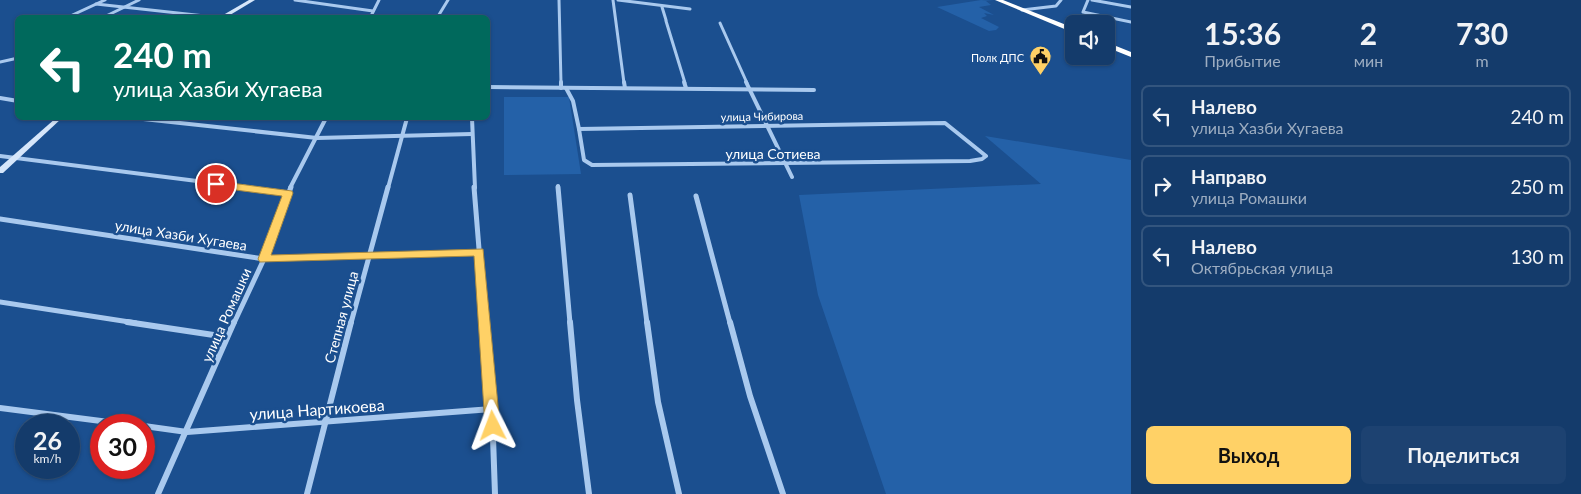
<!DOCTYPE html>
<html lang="ru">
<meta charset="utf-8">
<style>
:root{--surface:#143b6b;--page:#1d4271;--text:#f1f3f6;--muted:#9dadc1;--line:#33557e;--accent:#ffd166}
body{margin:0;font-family:Lato,sans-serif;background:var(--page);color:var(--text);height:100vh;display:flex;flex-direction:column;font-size:19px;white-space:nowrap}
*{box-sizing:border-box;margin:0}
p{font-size:16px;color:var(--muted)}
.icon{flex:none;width:28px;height:28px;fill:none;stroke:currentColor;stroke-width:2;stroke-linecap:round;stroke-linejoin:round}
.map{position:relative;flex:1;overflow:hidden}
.side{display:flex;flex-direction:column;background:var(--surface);width:450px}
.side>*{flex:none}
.top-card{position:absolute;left:15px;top:15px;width:475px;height:105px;border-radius:8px;box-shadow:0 1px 4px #0004,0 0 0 1px var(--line);background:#00695c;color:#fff;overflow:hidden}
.controls{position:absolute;left:1065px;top:15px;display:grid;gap:10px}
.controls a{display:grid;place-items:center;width:50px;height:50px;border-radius:8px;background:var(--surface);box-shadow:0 1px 4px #0004,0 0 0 1px var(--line);font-size:25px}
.speed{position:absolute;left:15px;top:414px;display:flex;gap:10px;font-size:25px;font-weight:700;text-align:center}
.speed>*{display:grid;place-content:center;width:65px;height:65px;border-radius:50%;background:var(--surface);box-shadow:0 1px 4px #0004,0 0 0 1px var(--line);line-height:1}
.speed small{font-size:12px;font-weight:400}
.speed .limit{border:8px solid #d22;background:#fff;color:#111}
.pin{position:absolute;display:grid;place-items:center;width:42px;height:42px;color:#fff;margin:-21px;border:2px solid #fff;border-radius:50%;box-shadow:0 1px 5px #0007}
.me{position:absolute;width:55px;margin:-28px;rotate:357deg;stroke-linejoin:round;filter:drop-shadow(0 0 4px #0008)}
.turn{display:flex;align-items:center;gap:18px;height:105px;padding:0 15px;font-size:22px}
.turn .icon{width:65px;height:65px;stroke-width:2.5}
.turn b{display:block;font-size:35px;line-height:42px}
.eta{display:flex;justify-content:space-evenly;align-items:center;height:85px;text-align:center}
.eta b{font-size:30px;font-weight:700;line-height:35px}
.button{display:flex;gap:10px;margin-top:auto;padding:10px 15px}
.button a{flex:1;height:58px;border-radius:8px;background:var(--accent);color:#111;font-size:20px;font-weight:700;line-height:58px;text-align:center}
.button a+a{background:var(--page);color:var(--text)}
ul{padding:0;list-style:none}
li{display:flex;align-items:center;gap:15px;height:62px;margin:0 10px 8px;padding:0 5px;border:2px solid var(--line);border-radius:8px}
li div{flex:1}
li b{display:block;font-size:19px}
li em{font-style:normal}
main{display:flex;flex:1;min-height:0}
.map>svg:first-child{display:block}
</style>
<main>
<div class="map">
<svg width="1131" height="494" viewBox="0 0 1131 494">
<rect width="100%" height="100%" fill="#1b4f8f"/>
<g fill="#2461a8">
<path d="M981,0L994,1H986L991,5L979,7L994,15L984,13L987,16L981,18L999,27L996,30L989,31L937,7Z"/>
<path d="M504,97H569L581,174L504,175Z"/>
<path d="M985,136L1131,160V494H886L818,295L799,195L1041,184Z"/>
</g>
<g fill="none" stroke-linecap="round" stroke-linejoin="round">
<g stroke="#a9c9ee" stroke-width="3">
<path d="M295,0L373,11"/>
<path d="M559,0L561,83"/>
<path d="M613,0L624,83"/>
<path d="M618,0L690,9"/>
<path d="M1088,0L1083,12L1131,22"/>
<path d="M1092,0L1131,7"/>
<path d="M96,4L223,18"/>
<path d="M662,7L666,20"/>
<path d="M1022,10L1056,6L1061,0"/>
<path d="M66,18L105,0"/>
<path d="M102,18L139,0"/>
<path d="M370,18L379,0"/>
<path d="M437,18L448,0"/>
<path d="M666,21L685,83"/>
<path d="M720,23L747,83"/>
<path d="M0,62L18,58"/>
</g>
<g stroke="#a9c9ee" stroke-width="4">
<path d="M561,82V88"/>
<path d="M624,82L625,88"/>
<path d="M684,82L686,88"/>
<path d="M746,82L792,177"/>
<path d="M488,87L814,90"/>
<path d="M566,88L573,101L579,129"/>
<path d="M0,98L18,101"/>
<path d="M134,118L317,138L472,134"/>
<path d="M472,118L475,188"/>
<path d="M945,123L986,156L982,159L970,161L592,165L584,160L579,129Z"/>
<path d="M0,156L252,188"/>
<path d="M558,186V188"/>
<path d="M290,188L326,118"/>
<path d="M388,188L407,118"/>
</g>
<g stroke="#a9c9ee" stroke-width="5">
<path d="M243,187L288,193"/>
<path d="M474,187L485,323"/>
<path d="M558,187L570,323"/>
<path d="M630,195L647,323"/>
<path d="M696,196L730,323"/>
<path d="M0,219L264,259L479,252"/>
<path d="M0,302L136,323"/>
<path d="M234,323L264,259L291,187"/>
<path d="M351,323L388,187"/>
</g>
<g stroke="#a9c9ee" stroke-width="6">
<path d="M127,322L227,337"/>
<path d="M485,322L492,409L495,494"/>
<path d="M570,322L577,400L589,494"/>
<path d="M647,322L658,402L679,494"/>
<path d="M730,322L750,396L783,494"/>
<path d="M0,408L132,425"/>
<path d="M144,426L187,432L492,409"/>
<path d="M158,494L234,322"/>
<path d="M307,494L351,322"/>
</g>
<g fill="#d6e6fa" fill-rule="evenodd">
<path d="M249,0H255L225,18H218Z"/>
<path d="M56,118H62L3,173H0V167Z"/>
</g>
<g fill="#fff" fill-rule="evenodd">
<path d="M995,0H1003L1074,28V33Z"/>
<path d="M1106,42L1131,52V57L1106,47Z"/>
</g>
</g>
<path fill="#ffd166" stroke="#a68842" d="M216,181L292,191L293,193L271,255L483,249L500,426L498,431L493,433L488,431L485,426L474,256L260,262L258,259L282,196L212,187L211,184Z"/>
<defs>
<symbol id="civic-pin" viewBox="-11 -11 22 30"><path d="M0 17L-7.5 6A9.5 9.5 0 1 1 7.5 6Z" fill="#ffd166" stroke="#1b4f8f"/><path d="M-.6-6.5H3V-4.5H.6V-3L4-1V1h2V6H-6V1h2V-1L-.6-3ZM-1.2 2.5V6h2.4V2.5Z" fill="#111"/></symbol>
</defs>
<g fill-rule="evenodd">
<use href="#civic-pin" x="1028" y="44" width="25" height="34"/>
</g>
<g text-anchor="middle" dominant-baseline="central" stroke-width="5" stroke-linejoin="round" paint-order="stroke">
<g font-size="11" fill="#fff" stroke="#1b4f8f" text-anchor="end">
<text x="1024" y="57">Полк ДПС</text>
</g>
<g font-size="11" fill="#fff" stroke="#1b4f8f">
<text transform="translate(762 116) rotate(-1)">улица Чибирова</text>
</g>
<g font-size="14" fill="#fff" stroke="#1b4f8f">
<text x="773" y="153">улица Сотиева</text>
<text transform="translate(181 235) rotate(9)">улица Хазби Хугаева</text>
<text transform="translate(226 315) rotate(-66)">улица Ромашки</text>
<text transform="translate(341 317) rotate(-75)">Степная улица</text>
</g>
<g font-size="16" fill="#fff" stroke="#1b4f8f">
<text transform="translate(317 409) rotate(-4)">улица Нартикоева</text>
</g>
</g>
</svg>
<div class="controls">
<a><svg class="icon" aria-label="sound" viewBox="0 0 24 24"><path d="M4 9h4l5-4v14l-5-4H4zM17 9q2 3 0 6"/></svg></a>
</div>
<div class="speed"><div>26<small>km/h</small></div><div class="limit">30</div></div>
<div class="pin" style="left:216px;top:184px;background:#d93025"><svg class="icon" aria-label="arrive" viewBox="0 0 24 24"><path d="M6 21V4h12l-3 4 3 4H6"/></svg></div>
<svg class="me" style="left:493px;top:426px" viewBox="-20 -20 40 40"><path d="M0-17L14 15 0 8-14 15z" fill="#ffd166" stroke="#fff" stroke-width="4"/></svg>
<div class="top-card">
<div class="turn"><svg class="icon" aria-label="left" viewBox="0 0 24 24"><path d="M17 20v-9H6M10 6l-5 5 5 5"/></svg><div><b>240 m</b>улица Хазби Хугаева</div></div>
</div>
</div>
<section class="side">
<div class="eta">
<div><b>15:36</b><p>Прибытие</p></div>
<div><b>2</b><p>мин</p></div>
<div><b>730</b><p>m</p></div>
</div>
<ul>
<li><svg class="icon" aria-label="left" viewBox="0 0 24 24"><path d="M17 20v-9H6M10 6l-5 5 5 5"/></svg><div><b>Налево</b><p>улица Хазби Хугаева</p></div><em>240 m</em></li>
<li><svg class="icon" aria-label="right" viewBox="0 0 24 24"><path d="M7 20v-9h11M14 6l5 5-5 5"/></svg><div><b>Направо</b><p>улица Ромашки</p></div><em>250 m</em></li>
<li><svg class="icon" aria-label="left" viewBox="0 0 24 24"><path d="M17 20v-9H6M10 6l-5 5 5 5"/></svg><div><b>Налево</b><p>Октябрьская улица</p></div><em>130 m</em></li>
</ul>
<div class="button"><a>Выход</a><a>Поделиться</a></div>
</section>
</main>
